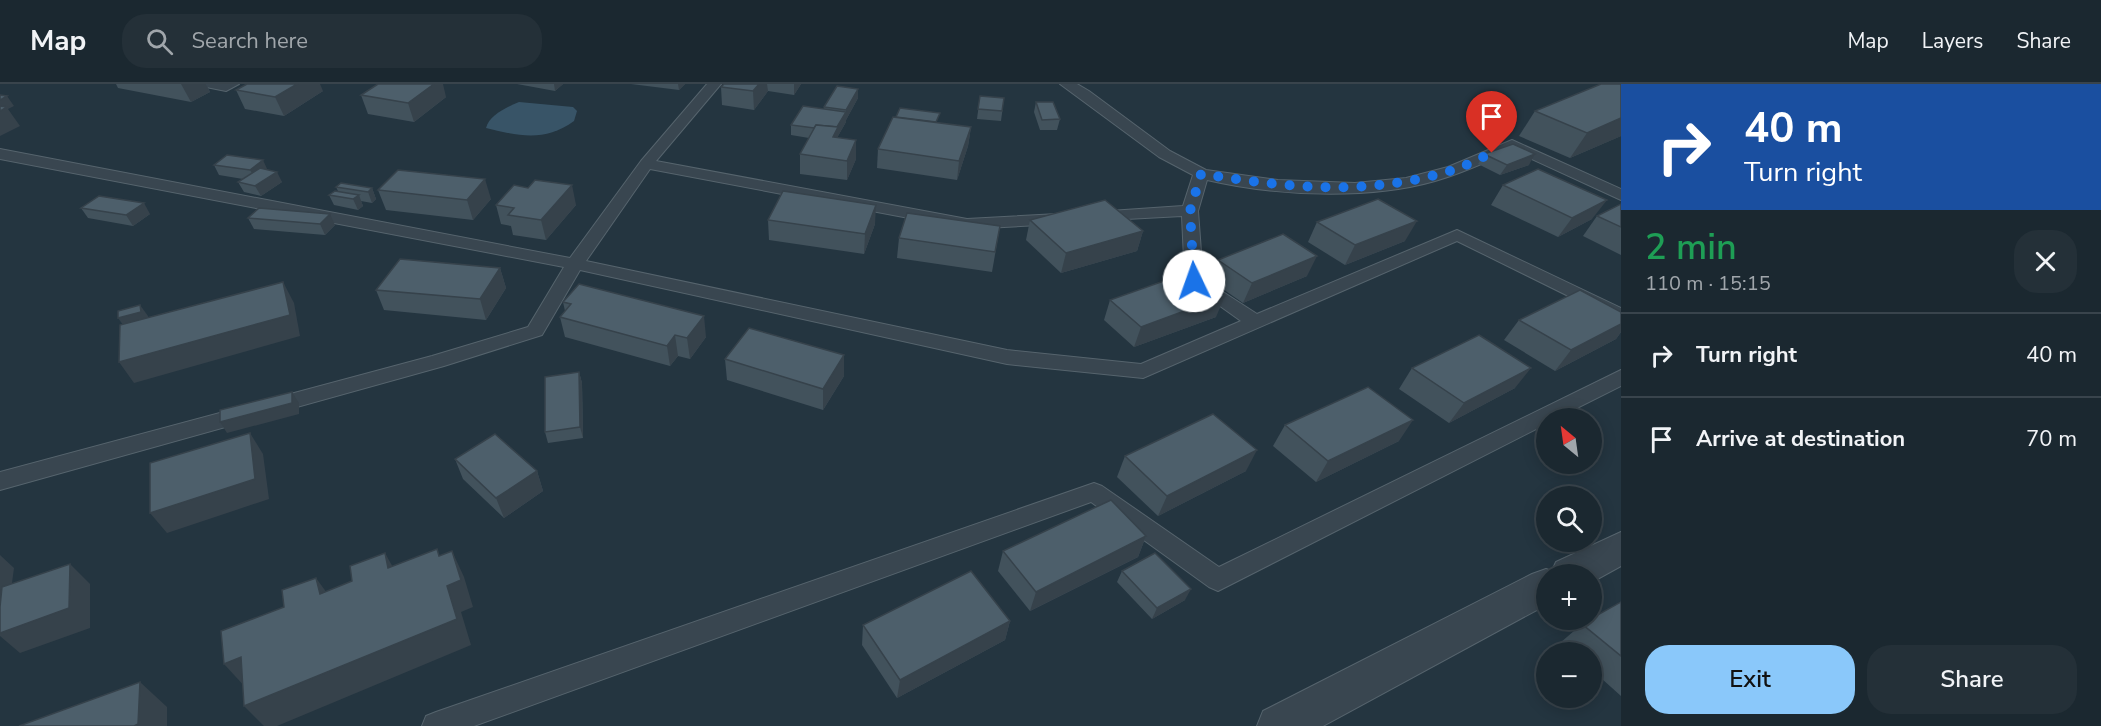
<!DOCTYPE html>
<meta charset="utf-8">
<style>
:root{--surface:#1b2830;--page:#243038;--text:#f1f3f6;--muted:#a0a6ab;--line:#39444c;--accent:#8ac8fa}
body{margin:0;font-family:"Nunito Sans",sans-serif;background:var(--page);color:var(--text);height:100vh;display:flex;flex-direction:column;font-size:22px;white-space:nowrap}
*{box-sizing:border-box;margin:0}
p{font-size:20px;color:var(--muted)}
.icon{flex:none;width:33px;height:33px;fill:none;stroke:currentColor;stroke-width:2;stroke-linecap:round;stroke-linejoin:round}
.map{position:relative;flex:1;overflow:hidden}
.drawer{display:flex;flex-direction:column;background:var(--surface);width:480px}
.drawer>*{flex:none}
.hud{background:#1a4fa0;color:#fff;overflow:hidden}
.needle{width:39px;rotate:331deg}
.controls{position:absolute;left:1536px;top:324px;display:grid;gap:12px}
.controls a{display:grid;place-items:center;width:66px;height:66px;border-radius:50%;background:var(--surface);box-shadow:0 3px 15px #0003,0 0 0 2px var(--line);font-size:30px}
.pin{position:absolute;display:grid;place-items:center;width:51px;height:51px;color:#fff;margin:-62px -26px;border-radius:50% 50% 50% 0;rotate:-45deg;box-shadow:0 0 6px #0007}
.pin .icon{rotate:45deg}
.me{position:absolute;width:66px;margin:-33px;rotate:357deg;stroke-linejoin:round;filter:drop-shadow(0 0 4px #0008)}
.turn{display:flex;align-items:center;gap:21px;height:126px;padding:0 24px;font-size:27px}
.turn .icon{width:78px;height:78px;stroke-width:2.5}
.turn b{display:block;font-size:42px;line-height:51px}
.round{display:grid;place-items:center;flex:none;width:63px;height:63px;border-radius:24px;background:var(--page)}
.summary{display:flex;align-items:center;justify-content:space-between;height:102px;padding:0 24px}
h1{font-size:36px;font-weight:600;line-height:45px;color:#1e9e55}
.cta{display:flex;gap:12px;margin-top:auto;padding:12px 24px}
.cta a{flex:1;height:69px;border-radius:24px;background:var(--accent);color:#111;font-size:24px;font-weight:600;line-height:69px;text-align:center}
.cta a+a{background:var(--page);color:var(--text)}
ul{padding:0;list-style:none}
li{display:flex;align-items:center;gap:18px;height:84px;padding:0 24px;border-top:2px solid var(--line)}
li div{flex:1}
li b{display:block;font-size:22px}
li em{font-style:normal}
header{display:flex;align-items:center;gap:36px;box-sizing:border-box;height:84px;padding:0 30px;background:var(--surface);border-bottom:2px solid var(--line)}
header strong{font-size:28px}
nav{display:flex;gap:33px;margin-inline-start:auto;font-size:21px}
.search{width:420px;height:54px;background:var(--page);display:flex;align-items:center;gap:15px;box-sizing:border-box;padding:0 21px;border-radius:24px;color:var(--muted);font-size:22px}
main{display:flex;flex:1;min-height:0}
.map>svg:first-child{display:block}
</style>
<header>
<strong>Map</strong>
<div class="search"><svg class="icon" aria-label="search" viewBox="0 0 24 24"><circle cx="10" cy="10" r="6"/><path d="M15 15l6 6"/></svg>Search here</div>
<nav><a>Map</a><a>Layers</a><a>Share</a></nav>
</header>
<main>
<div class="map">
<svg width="1621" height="642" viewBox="0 0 1621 642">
<rect width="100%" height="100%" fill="#243540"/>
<path fill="#385467" d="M519,18L573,23L577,27L574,37C545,58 519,52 486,44C489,31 507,23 519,18Z"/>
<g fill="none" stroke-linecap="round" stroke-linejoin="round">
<defs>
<g id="service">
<path d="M204,0H239L226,7L206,3Z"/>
<path d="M707,0H721L656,77L967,135L1058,130L1066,135L1058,140L967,145L650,85L586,177L1007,266L1141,280L1241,237L1185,197L1182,132L1089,137L1087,133L1089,129L1095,128L1183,122L1193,91L1159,73L1060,0H1077L1089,7L1170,67L1206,86L1278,96L1355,99L1406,94L1448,83L1512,56L1621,105V116L1512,66C1487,78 1462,89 1435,97C1369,116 1275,112 1207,96L1198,127L1203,195L1257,230L1457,146L1621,224V238L1457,157L1143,294L1007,280L580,186L542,251L444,282L0,406V388L432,272L528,243L564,183L0,75V65L570,174L641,77Z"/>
<path d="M1621,286V302L1557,334H1546V340L1218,507L1209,503L1091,418L474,642H422L426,632L436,628L1094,399L1102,402L1219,483Z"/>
</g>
<path id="minor" d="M1621,448V482L1592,498V490H1546V521L1323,642H1257L1263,627L1532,490L1546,485L1552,487L1556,478Z"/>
</defs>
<use href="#service" stroke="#56646d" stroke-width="2"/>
<use href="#minor" stroke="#56646d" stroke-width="2"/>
<use href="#service" fill="#394650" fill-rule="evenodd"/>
<use href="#minor" fill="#394650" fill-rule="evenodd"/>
</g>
<g fill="#42525c">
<path d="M116,0H206L210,8L191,18L118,4Z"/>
<path d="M517,0H563L555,7Z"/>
<path d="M631,0H685L679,6Z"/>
<path d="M724,0H801L794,11L768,7L754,26L722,21L721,3Z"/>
<path d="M1621,0V52L1570,74L1519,52L1535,27Z"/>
<path d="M858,5V14L846,36V38L838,52V54L856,75L847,96L800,90V70L809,54L791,51V41L824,25V23Z"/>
<path d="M236,6L323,7L284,32L245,25Z"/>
<path d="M361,11L446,13L414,38L368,30Z"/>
<path d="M980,12L1004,14L1001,37L977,35Z"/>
<path d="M1036,18L1060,35L1057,46H1040L1034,28Z"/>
<path d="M939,39L971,43L968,62L957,96L877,84L878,65Z"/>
<path d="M1484,70L1529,81L1500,91L1478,80Z"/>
<path d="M214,81L268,86L282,98L261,112L244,108L238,98L243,95L219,91Z"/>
<path d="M1503,101L1592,135L1558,153L1491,121Z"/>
<path d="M336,103L372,104L376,115L372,119L361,117L363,122L358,126L334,121L329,111L338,107Z"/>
<path d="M378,106L491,115L473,136L386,126Z"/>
<path d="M1621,120V171L1583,152L1597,132Z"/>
<path d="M496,121H576L546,156L513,151L511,142L501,140Z"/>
<path d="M81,124L150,130L133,142L88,134Z"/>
<path d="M248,134L335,141L325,151L254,145Z"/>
<path d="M768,136L875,140L864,170L769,156Z"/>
<path d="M1030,136L1143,147L1137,167L1061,189L1026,156Z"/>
<path d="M1317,138L1405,157L1345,181L1308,158Z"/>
<path d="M1000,142L992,188L897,174L899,154Z"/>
<path d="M1218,176L1307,192L1243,219L1210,196Z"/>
<path d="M500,184L506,204L486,236L384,226L376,206Z"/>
<path d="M1110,216L1216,233L1134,263L1104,236Z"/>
<path d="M563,218L706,253L690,275L678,272L670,282L565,253L560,233L565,227Z"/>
<path d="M1621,228V248L1616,255L1555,287L1504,256L1519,236Z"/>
<path d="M844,271V292L823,326L727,296L725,275Z"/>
<path d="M1412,284L1515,304L1449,339L1399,305Z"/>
<path d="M579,288L582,299L583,354L548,359L545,348Z"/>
<path d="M1285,341L1399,357L1316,398L1273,362Z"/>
<path d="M1125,372L1246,387L1158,432L1117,393Z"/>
<path d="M455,375L537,387L543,407L504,434L463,395Z"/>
<path d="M1146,452L1138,473L1030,527L998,487L1003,467Z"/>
<path d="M1122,487L1185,516L1152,535L1117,498Z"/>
<path d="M1621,518V612L1592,586V568H1571L1560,559L1582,540Z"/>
<path d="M1010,537L1005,556L897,614L862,561L863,541Z"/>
</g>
<g fill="#36424b">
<path d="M181,0H206L210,8L191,18Z"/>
<path d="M297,0H320L323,7L284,32L275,13Z"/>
<path d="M434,0H443L446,13L414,38L408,19Z"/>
<path d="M554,0H563L555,7Z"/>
<path d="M678,0H685L679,6Z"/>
<path d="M759,0H767L768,7L754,26L753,7Z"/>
<path d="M794,0H801L794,11Z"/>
<path d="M858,5V14L846,36V26Z"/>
<path d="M7,12L14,22L8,25L20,42L0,52V16Z"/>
<path d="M846,28V38L838,52V62L833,53L835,47Z"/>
<path d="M1621,34V52L1570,74L1587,49Z"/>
<path d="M971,43L968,62L957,96L959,77Z"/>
<path d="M856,56V75L847,96V77Z"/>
<path d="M1535,70L1529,81L1500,91L1507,81Z"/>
<path d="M263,76L268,87L256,96L250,86Z"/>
<path d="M277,88L282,98L261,112L255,102Z"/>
<path d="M485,95L491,115L473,136L467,116Z"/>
<path d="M572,101L576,121L546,156L541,136Z"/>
<path d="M372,104L376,115L372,119L368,108Z"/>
<path d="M359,111L363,122L358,126L353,115Z"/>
<path d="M1607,116L1592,135L1558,153L1572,134Z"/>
<path d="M144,119L150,130L133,142L126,131Z"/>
<path d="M876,121L875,140L864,170L865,150Z"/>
<path d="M330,130L335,141L325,151L320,140Z"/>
<path d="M1417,137L1405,157L1345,181L1355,161Z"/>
<path d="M1143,147L1137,167L1061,189L1066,169Z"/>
<path d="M1317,172L1307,192L1243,219L1252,199Z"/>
<path d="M500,184L506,204L486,236L480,215Z"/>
<path d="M283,198L294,219L300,252L134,299L119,278Z"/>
<path d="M1225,212L1216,233L1134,263L1141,243Z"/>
<path d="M140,221L148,232V239L126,245L118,234Z"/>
<path d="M704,232L706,253L690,275L687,254Z"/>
<path d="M1621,240V248L1616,255L1555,287L1571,266Z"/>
<path d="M675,251L678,272L670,282L667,262Z"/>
<path d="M844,271V292L823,326V305Z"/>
<path d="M1531,284L1515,304L1449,339L1464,319Z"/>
<path d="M579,288L582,299L583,354L580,343Z"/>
<path d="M292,308L299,319V330L227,349L220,338Z"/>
<path d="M1413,336L1399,357L1316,398L1328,377Z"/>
<path d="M250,349L263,370L269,415L167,449L150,429Z"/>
<path d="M1257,366L1246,387L1158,432L1167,412Z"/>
<path d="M537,387L543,407L504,434L496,414Z"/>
<path d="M1146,452L1138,473L1030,527L1036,508Z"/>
<path d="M452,467L464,493L473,523L461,528L471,561L277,642H264L244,622L447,502Z"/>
<path d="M385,469L400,496L388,484Z"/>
<path d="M0,471L14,484L9,521L0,524Z"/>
<path d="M70,480L90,500V544L20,569L0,552V549Z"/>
<path d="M316,494L335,520L320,510Z"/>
<path d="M1191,505L1185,516L1152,535L1157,524Z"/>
<path d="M1010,537L1005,556L897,614L900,596Z"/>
<path d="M241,573L247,605L224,580Z"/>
<path d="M140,598L167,623V642H134Z"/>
</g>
<g fill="#4d5f6b" stroke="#36424b" stroke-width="1.5">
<path d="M247,0H297L275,13L236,6Z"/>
<path d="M378,0H434L408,19L361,11Z"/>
<path d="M724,0H759L753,7L721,3Z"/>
<path d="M1601,0H1621V34L1587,49L1535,27Z"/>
<path d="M837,2L858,5L846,26L824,23Z"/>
<path d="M0,11L7,12L0,16Z"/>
<path d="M980,12L1004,14L1002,27L978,25Z"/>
<path d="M1036,18H1053L1060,35L1042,36Z"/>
<path d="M0,22L7,23L0,27Z"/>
<path d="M803,22L846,28L837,43L816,41L814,44L791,41Z"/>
<path d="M900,24L940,29L936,38L896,33Z"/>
<path d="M893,33L971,43L959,77L878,65Z"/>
<path d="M816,41L838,43L833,53L856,56L847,77L800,70Z"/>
<path d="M1513,60L1535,70L1507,81L1484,70Z"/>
<path d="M227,71L263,76L250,86L214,81Z"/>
<path d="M260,84L277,88L255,102L238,98Z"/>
<path d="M1538,85L1607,116L1572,134L1503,101Z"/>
<path d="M398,86L485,95L467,116L378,106Z"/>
<path d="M535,96L572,101L541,136L508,131L514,124L496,121L514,101L528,104Z"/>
<path d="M341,99L372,104L368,108L336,103Z"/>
<path d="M335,107L359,111L353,115L329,111Z"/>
<path d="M783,107L876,121L865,150L768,136Z"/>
<path d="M99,112L144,119L126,131L81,124Z"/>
<path d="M1378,115L1417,137L1355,161L1317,138Z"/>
<path d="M1105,116L1143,147L1066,169L1030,136Z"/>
<path d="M1621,120V143L1597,132Z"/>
<path d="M259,124L330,130L320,140L248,134Z"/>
<path d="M907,129L1000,142L995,168L899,154Z"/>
<path d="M1283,150L1317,172L1252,199L1218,176Z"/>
<path d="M400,175L500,184L480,215L376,206Z"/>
<path d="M1192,187L1225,212L1141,243L1110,216Z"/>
<path d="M283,198L290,231L119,278L120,241Z"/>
<path d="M579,200L704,232L687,254L675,251L667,262L560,233L571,220L563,218Z"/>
<path d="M1580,206L1621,228V240L1571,266L1519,236Z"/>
<path d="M140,221L141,228L118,234V227Z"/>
<path d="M749,244L844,271L823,305L725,275Z"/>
<path d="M1479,251L1531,284L1464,319L1412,284Z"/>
<path d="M579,288L580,343L545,348V293Z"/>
<path d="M1368,303L1413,336L1328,377L1285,341Z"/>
<path d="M292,308V319L220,338V326Z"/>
<path d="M1213,330L1257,366L1167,412L1125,372Z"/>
<path d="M250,349L255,395L150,429V379Z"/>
<path d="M495,350L537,387L496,414L455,375Z"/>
<path d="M1111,416L1146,452L1036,508L1003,467Z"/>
<path d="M437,465L439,472L452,467L461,496L447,502L457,535L244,622L241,573L224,580L221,547L284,523L282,506L316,494L320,510L352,497L350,482L385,469L388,484Z"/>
<path d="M1155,469L1191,505L1157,524L1122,487Z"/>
<path d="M70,480L69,524L0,549V523L2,503Z"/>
<path d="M971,487L1010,537L900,596L863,541Z"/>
<path d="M1621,518V572L1582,540L1589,536H1592V534Z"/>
<path d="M140,598L138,640L134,642H19Z"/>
</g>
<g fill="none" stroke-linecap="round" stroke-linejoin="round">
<path stroke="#1a73e8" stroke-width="10" stroke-dasharray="0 18" d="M1194,197L1190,127L1201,90C1289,103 1362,113 1450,87C1464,83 1478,75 1492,69"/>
</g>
</svg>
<div class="controls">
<a><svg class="needle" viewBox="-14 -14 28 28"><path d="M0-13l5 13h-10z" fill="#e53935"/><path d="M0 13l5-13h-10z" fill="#a0a6ab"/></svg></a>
<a><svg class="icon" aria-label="search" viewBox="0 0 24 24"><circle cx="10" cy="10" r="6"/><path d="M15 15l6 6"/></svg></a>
<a>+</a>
<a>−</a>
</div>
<div class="pin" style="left:1492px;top:69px;background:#d93025"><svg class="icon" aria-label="arrive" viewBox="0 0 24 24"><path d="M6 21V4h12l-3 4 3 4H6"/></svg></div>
<svg class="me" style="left:1194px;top:197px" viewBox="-20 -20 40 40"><circle r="19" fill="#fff"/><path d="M0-13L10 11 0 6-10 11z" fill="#1a73e8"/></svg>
</div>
<section class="drawer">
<div class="hud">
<div class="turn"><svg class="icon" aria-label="right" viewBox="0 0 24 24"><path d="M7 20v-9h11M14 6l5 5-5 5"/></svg><div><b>40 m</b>Turn right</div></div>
</div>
<div class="summary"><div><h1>2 min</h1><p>110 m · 15:15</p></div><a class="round"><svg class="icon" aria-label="close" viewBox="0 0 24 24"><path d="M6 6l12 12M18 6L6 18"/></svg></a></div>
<ul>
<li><svg class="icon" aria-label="right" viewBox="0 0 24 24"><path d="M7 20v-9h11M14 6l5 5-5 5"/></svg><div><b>Turn right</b></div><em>40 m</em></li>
<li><svg class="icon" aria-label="arrive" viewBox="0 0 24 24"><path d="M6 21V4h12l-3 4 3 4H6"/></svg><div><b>Arrive at destination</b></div><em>70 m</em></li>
</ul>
<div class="cta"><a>Exit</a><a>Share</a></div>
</section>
</main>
